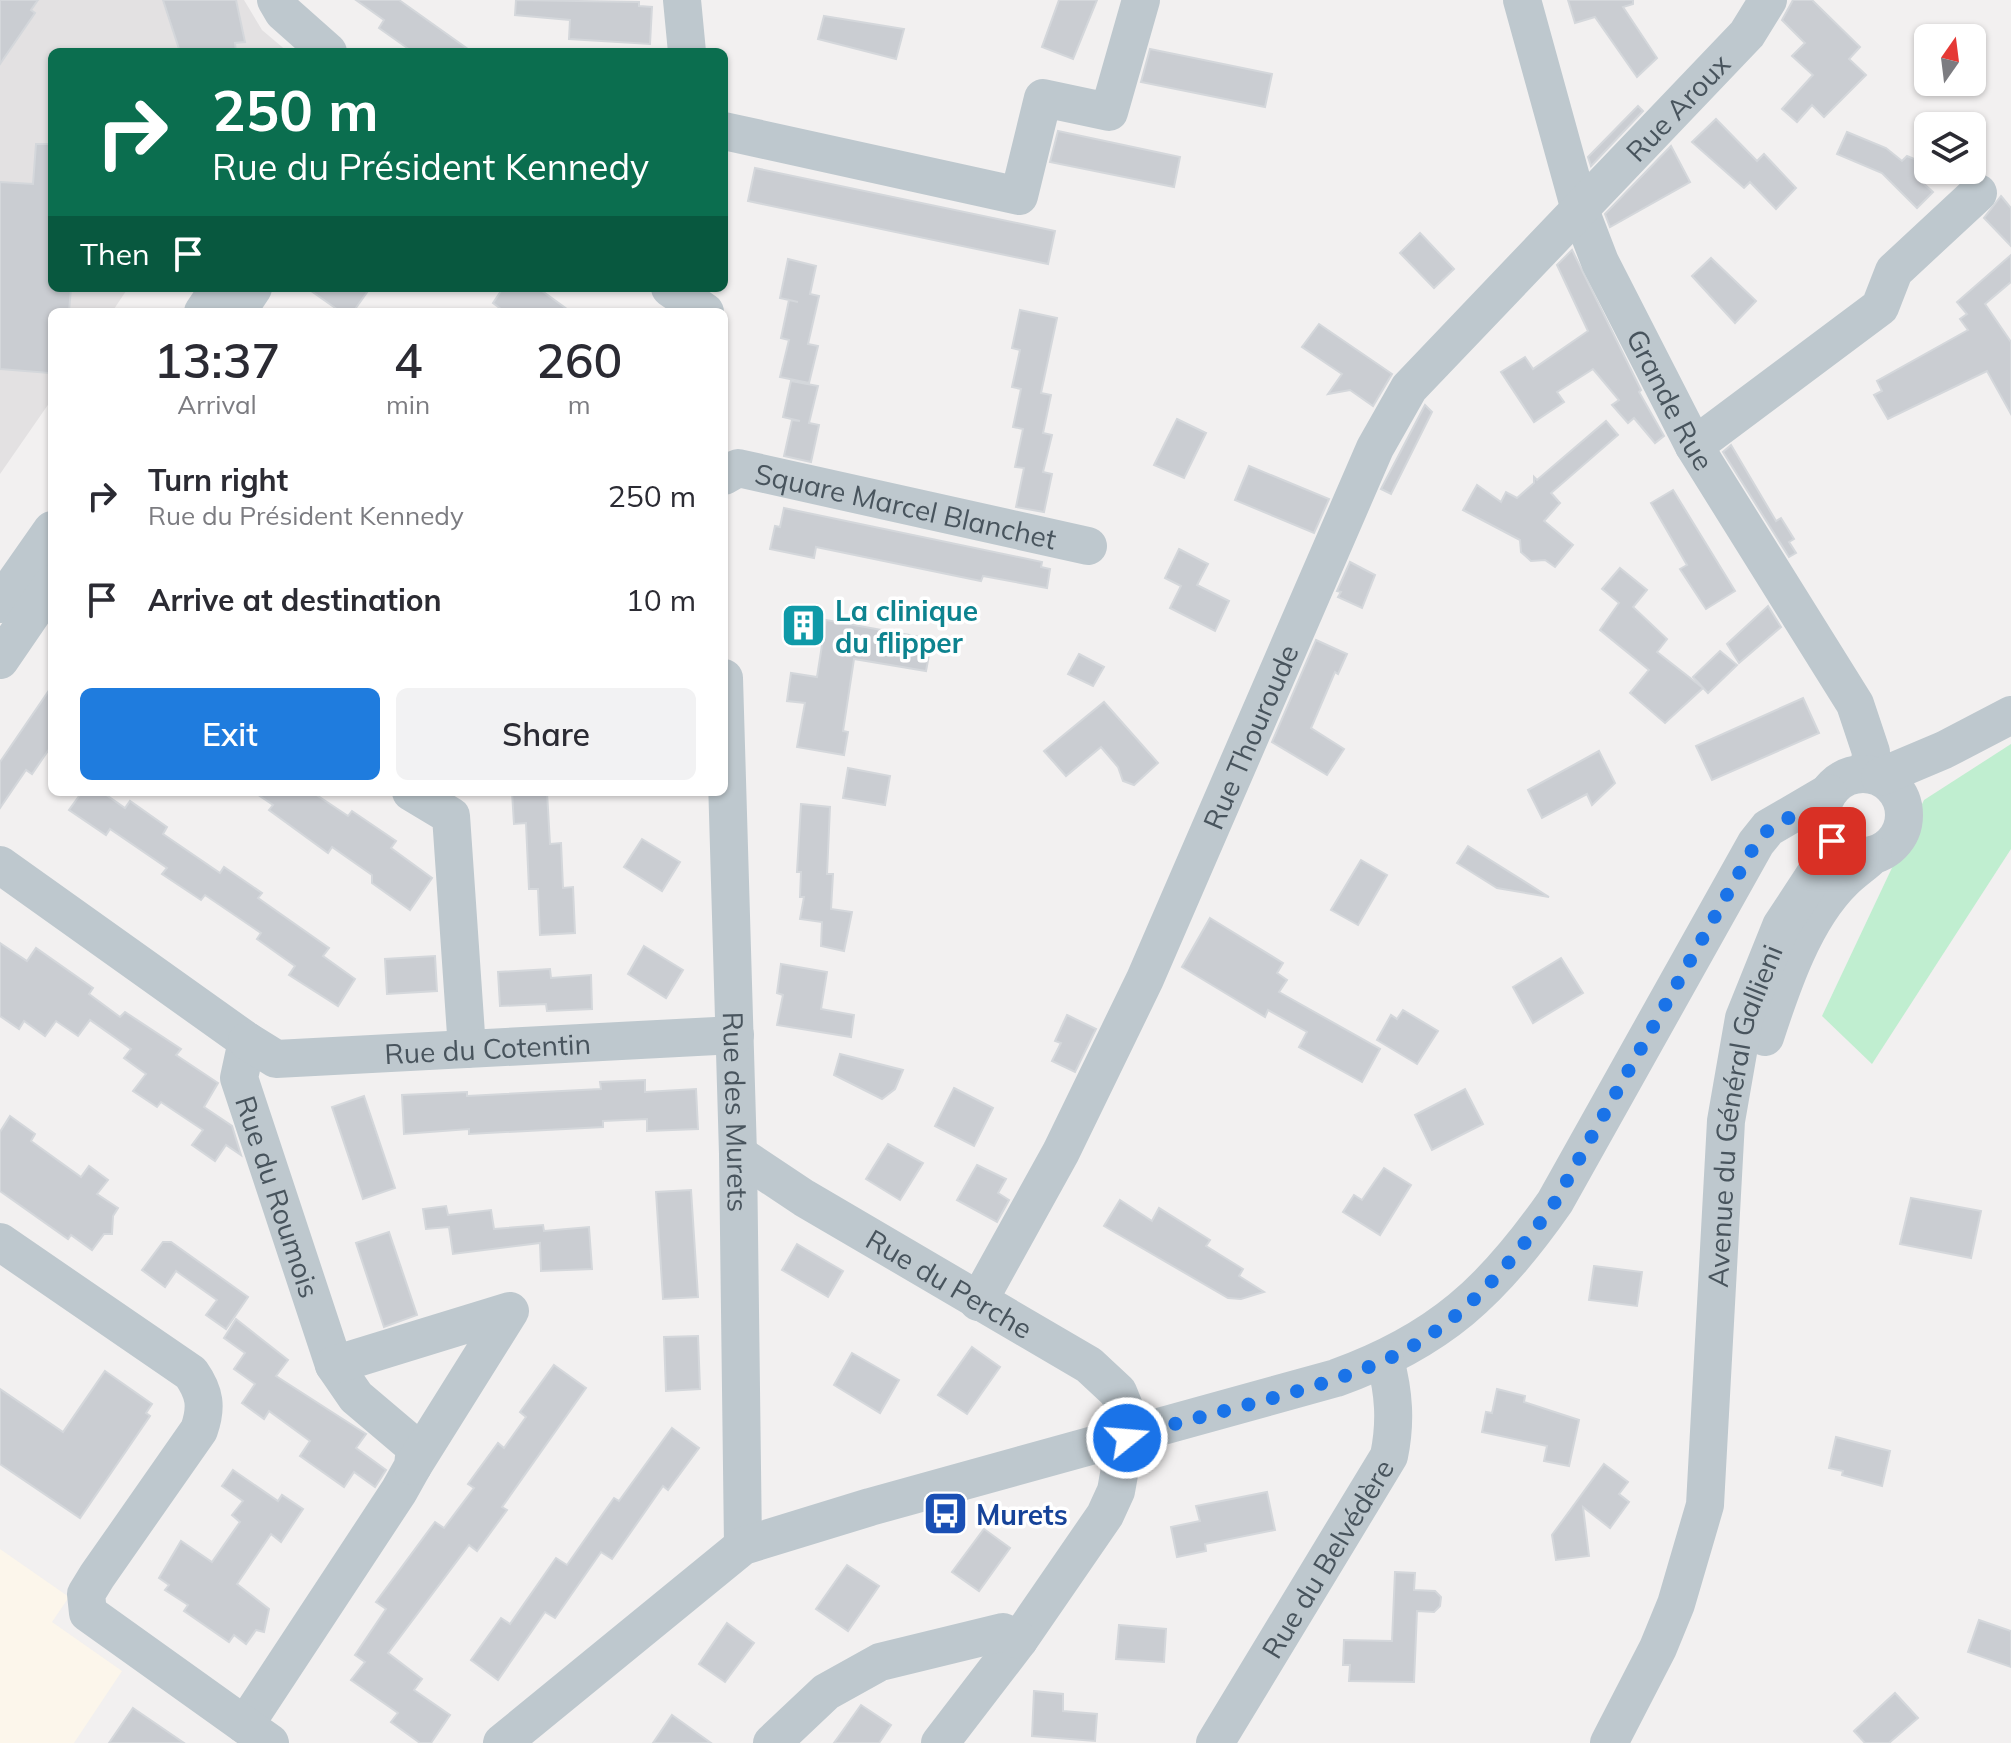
<!DOCTYPE html>
<meta charset="utf-8">
<style>
:root{--surface:#fff;--page:#f2f2f3;--text:#2b2b33;--muted:#7c7c81;--accent:#1f7cde}
body{margin:0;font-family:Mulish,sans-serif;background:var(--page);color:var(--text);height:100vh;display:flex;flex-direction:column;font-size:30px;white-space:nowrap}
*{box-sizing:border-box;margin:0}
p{font-size:26px;color:var(--muted)}
.icon{flex:none;width:44px;height:44px;fill:none;stroke:currentColor;stroke-width:2;stroke-linecap:round;stroke-linejoin:round}
.map{position:relative;flex:1;overflow:hidden}
.sheet{position:absolute;left:48px;top:308px;width:680px;height:488px;display:flex;flex-direction:column;background:var(--surface);border-radius:12px;box-shadow:0 2px 6px #0004}
.sheet>*{flex:none}
.hud{position:absolute;left:48px;top:48px;width:680px;height:244px;border-radius:12px;box-shadow:0 2px 6px #0004;background:#0b6e4f;color:#fff;overflow:hidden}
.needle{width:52px;rotate:14deg}
.buttons{position:absolute;left:1914px;top:24px;display:grid;gap:16px}
.buttons a{display:grid;place-items:center;width:72px;height:72px;border-radius:12px;background:var(--surface);box-shadow:0 2px 6px #0004;font-size:40px}
.pin{position:absolute;display:grid;place-items:center;width:68px;height:68px;color:#fff;margin:-34px;border-radius:16px;box-shadow:0 4px 12px #0006}
.me{position:absolute;width:88px;margin:-44px;rotate:73deg;stroke-linejoin:round;filter:drop-shadow(0 0 6px #0008)}
.turn{display:flex;align-items:center;gap:28px;height:168px;padding:0 32px;font-size:36px}
.turn .icon{width:104px;height:104px;stroke-width:2.5}
.turn b{display:block;font-size:56px;line-height:68px}
.then{display:flex;align-items:center;height:76px;padding:0 32px;background:#0003;gap:16px;font-size:30px}
.eta{display:flex;justify-content:space-evenly;align-items:center;height:136px;text-align:center}
.eta b{font-size:48px;font-weight:600;line-height:56px}
.primary-button{display:flex;gap:16px;margin-top:auto;padding:16px 32px}
.primary-button a{flex:1;height:92px;border-radius:12px;background:var(--accent);color:#fff;font-size:32px;font-weight:600;line-height:92px;text-align:center}
.primary-button a+a{background:var(--page);color:var(--text)}
ul{padding:0;list-style:none}
li{display:flex;align-items:center;gap:24px;height:104px;padding:0 32px}
li div{flex:1}
li b{display:block;font-size:30px}
li em{font-style:normal}
.map>svg:first-child{display:block}
</style>
<div class="map">
<svg width="2011" height="1743" viewBox="0 0 2011 1743">
<rect width="100%" height="100%" fill="#f2f0f0"/>
<path fill="#fcf6eb" d="M0,1549L69,1597L52,1622L122,1671L74,1743H0Z"/>
<path fill="#e3e1e2" d="M0,0H244L262,30L288,52H52V288H128L112,312H52V399L0,474Z"/>
<path fill="#c0eed0" d="M2011,744V849L1872,1064L1822,1016L1924,800Z"/>
<g fill="#cacdd2" stroke="#d4d7db" stroke-width="2">
<path d="M0,0H38L31,10L35,13L0,64Z"/>
<path d="M163,0H236L245,42L235,43L236,52H180Z"/>
<path d="M356,0H399L472,52H413L379,28L384,20Z"/>
<path d="M516,0L639,2V6L652,7L650,44L569,39L570,20L515,15Z"/>
<path d="M1059,0H1097L1073,59L1042,47Z"/>
<path d="M1568,0H1633V4L1623,7L1657,58L1637,77L1595,17L1575,23Z"/>
<path d="M1793,0H1812L1860,47L1849,59L1866,75L1824,117L1812,105L1797,122L1782,109L1813,75L1792,56L1805,43L1782,20Z"/>
<path d="M824,16L904,29L896,59L818,39Z"/>
<path d="M1150,49L1272,74L1265,107L1141,82Z"/>
<path d="M1638,106L1643,111L1591,166L1588,157Z"/>
<path d="M1716,119L1757,161L1764,154L1796,188L1776,209L1750,182L1744,188L1692,142Z"/>
<path d="M1058,131L1180,157L1174,187L1050,162Z"/>
<path d="M1847,132L1886,148L1902,161L1907,156L1917,160L1931,176L1923,183L1933,192L1917,208L1882,173L1837,154Z"/>
<path d="M36,144H52V288H71L69,312H52L49,373L0,369V182L33,184Z"/>
<path d="M1671,146L1690,182L1610,227L1605,214Z"/>
<path d="M755,168L1055,231L1048,264L748,201Z"/>
<path d="M2001,196L2011,208V246L1984,218Z"/>
<path d="M1420,233L1454,269L1434,288L1400,253Z"/>
<path d="M1572,250L1641,390L1639,392L1664,436L1655,443L1634,418L1628,423L1612,405L1619,400L1593,369L1557,392L1564,402L1534,422L1501,372L1525,357L1533,369L1588,331L1557,265Z"/>
<path d="M2011,255V282L1985,304L2011,342V414L1987,371L1888,419L1874,395L1882,391L1877,381L1968,330L1960,319L1967,314L1957,302Z"/>
<path d="M1711,258L1756,301L1735,323L1692,276Z"/>
<path d="M788,259L816,266L810,294L819,296L808,344L818,346L809,383L780,377L789,340L781,338L789,300L798,302L780,298Z"/>
<path d="M307,288H370L353,312H341Z"/>
<path d="M503,288H538L571,312H505L493,303Z"/>
<path d="M1020,310L1057,318L1041,393L1051,395L1043,433L1052,435L1043,472L1052,474L1044,512L1016,507L1024,468L1015,467L1023,429L1013,427L1021,389L1012,387L1020,350L1012,348Z"/>
<path d="M1319,324L1392,374L1373,406L1350,390L1328,394L1342,374L1302,347Z"/>
<path d="M791,381L818,386L809,423L819,425L811,462L784,456L792,420L800,421L783,417Z"/>
<path d="M1425,405L1432,412L1391,494L1381,489Z"/>
<path d="M1177,419L1206,433L1184,478L1154,465Z"/>
<path d="M1606,421L1618,435L1551,493L1560,503L1544,521L1573,545L1555,567L1545,560L1531,561L1521,552L1520,540L1463,510L1477,485L1501,502L1506,492L1517,498L1534,483V477L1537,480Z"/>
<path d="M1731,445L1776,521L1781,518L1794,539L1789,542L1796,553L1789,557L1723,452Z"/>
<path d="M1249,466L1329,499L1314,533L1235,500Z"/>
<path d="M1673,490L1735,591L1706,609L1680,569L1687,565L1651,503Z"/>
<path d="M784,508L1042,562L1041,567L1050,569L1047,588L983,576L981,581L816,547L814,558L770,549L775,526L780,527Z"/>
<path d="M1179,549L1208,564L1197,585L1229,601L1215,631L1170,608L1181,586L1165,578Z"/>
<path d="M1350,562L1375,575L1362,608L1338,597L1341,592L1337,591Z"/>
<path d="M1620,568L1647,590L1633,607L1667,639L1657,652L1703,688L1665,723L1630,693L1649,670L1600,630L1619,603L1602,589Z"/>
<path d="M1768,606L1781,627L1739,663L1727,644Z"/>
<path d="M826,620L932,639L926,671L854,659L843,731L848,732L844,755L797,747L805,703L787,701L791,673L817,677Z"/>
<path d="M1316,640L1347,654L1338,674L1335,672L1311,728L1344,749L1327,775L1272,742Z"/>
<path d="M1720,651L1737,665L1708,693L1693,677Z"/>
<path d="M1079,654L1104,667L1093,686L1068,674Z"/>
<path d="M52,686V745L32,774L26,770L0,808V762Z"/>
<path d="M1803,698L1819,733L1712,780L1696,746Z"/>
<path d="M1104,702L1158,763L1134,785L1123,781L1118,767L1101,747L1066,776L1044,751Z"/>
<path d="M1599,751L1615,783L1592,805L1587,794L1542,818L1528,790Z"/>
<path d="M848,768L890,776L885,805L843,798Z"/>
<path d="M82,792H102L125,808L130,801L167,827L163,834L220,873L224,867L262,893L258,898L329,948L323,956L355,979L338,1006L289,975L295,966L257,939L261,933L205,895L201,900L162,874L167,868L110,829L106,835L69,810Z"/>
<path d="M254,792H312L348,816L352,811L396,841L391,848L432,878L410,910L372,883V875L332,847L328,853L269,810L273,805Z"/>
<path d="M512,792H547L550,844L561,843L563,888L573,887L575,933L540,935L538,889H529L526,823L514,824Z"/>
<path d="M801,804L830,807L827,874H833L831,909L852,912L844,951L821,946L822,922L800,919L804,897H800L801,872H797Z"/>
<path d="M642,839L680,862L662,891L624,867Z"/>
<path d="M1468,846L1549,897L1497,888L1457,863Z"/>
<path d="M1361,860L1387,875L1358,925L1331,910Z"/>
<path d="M1210,918L1283,963L1277,973L1287,980L1279,992L1380,1049L1362,1082L1299,1047L1307,1032L1268,1010L1265,1017L1182,967Z"/>
<path d="M0,943L27,961L36,948L93,988L89,994L120,1017L125,1012L181,1049L176,1055L218,1083L204,1107L232,1126L241,1155L226,1145L215,1161L192,1145L203,1130L161,1102L157,1107L133,1091L146,1074L124,1058L131,1049L90,1020L78,1036L56,1021L45,1036L24,1021L19,1029L0,1016Z"/>
<path d="M644,946L683,970L666,998L628,974Z"/>
<path d="M435,956L437,991L387,994L385,959Z"/>
<path d="M1561,958L1583,993L1533,1023L1513,987Z"/>
<path d="M781,964L827,972L821,1009L854,1015L851,1037L777,1025L783,995L777,993Z"/>
<path d="M550,969L551,978L591,975L592,1009L547,1011L546,1004L500,1006L498,972Z"/>
<path d="M1403,1010L1438,1031L1417,1064L1377,1040L1391,1015L1397,1019Z"/>
<path d="M1067,1015L1096,1029L1075,1072L1052,1061L1061,1043L1055,1041Z"/>
<path d="M840,1054L903,1070L895,1089L882,1099L834,1075Z"/>
<path d="M645,1080V1092L696,1089L698,1129L647,1131V1119L603,1121V1127L469,1134V1129L404,1134L402,1095L467,1092V1096L601,1089L600,1082Z"/>
<path d="M954,1088L993,1108L974,1146L935,1126Z"/>
<path d="M1465,1089L1483,1124L1432,1150L1415,1115Z"/>
<path d="M364,1096L395,1188L363,1199L332,1107Z"/>
<path d="M10,1116L35,1134L31,1141L81,1177L89,1166L108,1180L97,1194L118,1208L113,1216L112,1234H104L92,1250L71,1235L68,1239L0,1191V1132Z"/>
<path d="M888,1144L923,1163L900,1200L866,1179Z"/>
<path d="M977,1165L1006,1179L998,1193L1009,1200L997,1222L957,1200Z"/>
<path d="M1384,1168L1411,1185L1380,1235L1343,1212L1354,1195L1362,1200Z"/>
<path d="M691,1190L698,1297L663,1299L656,1192Z"/>
<path d="M1911,1198L1981,1211L1971,1258L1900,1244Z"/>
<path d="M1120,1200L1152,1221L1159,1208L1210,1240L1206,1246L1243,1269L1239,1276L1264,1292L1241,1299L1228,1298L1104,1226Z"/>
<path d="M446,1206L448,1215L491,1210L494,1229L543,1225L544,1231L589,1227L592,1269L541,1271L540,1243L453,1254L449,1227L426,1229L423,1209Z"/>
<path d="M389,1232L417,1315L384,1327L356,1243Z"/>
<path d="M163,1242H171L248,1297L226,1329L206,1315L217,1300L176,1271L165,1287L142,1270Z"/>
<path d="M797,1244L843,1271L828,1297L782,1270Z"/>
<path d="M1594,1266L1642,1272L1637,1306L1589,1300Z"/>
<path d="M236,1319L288,1360L276,1376L366,1434L356,1448L386,1470L375,1487L354,1472L344,1487L300,1456L310,1441L269,1411L264,1419L242,1403L255,1384L234,1369L245,1353L224,1338Z"/>
<path d="M698,1336L700,1389L666,1391L664,1337Z"/>
<path d="M972,1347L1000,1367L967,1414L938,1395Z"/>
<path d="M852,1353L899,1380L880,1413L834,1385Z"/>
<path d="M554,1365L586,1388L502,1507L507,1510L477,1551L469,1545L388,1653L422,1679L414,1690L450,1715L431,1743H420L391,1722L398,1713L351,1680L365,1662L355,1655L386,1609L376,1602L435,1522L444,1528L474,1488L468,1484L498,1443L504,1448L526,1417L520,1412Z"/>
<path d="M105,1371L152,1404L146,1413L150,1416L80,1518L0,1464V1389L63,1432Z"/>
<path d="M1497,1389L1525,1396L1524,1402L1579,1420L1569,1466L1544,1461L1547,1446L1482,1432L1486,1412L1492,1413Z"/>
<path d="M672,1428L699,1448L668,1490L663,1486L612,1559L601,1552L555,1618L545,1612L498,1680L471,1660L501,1618L510,1624L556,1558L567,1565L614,1498L619,1501Z"/>
<path d="M1836,1437L1890,1451L1882,1486L1842,1475L1843,1471L1829,1468Z"/>
<path d="M1604,1464L1628,1482L1619,1494L1629,1502L1610,1528L1583,1507L1589,1556L1556,1560L1552,1535Z"/>
<path d="M233,1470L278,1501L282,1495L303,1509L281,1542L271,1534L237,1584L269,1609L264,1632L256,1630L246,1644L234,1635L229,1642L184,1611L188,1605L165,1590L169,1585L159,1578L181,1541L212,1562L240,1522L232,1515L243,1501L222,1486Z"/>
<path d="M1267,1492L1275,1530L1205,1544L1206,1551L1177,1557L1171,1527L1200,1521L1196,1506Z"/>
<path d="M984,1529L1010,1548L979,1591L952,1572Z"/>
<path d="M847,1565L879,1586L848,1631L816,1609Z"/>
<path d="M1395,1572L1415,1573L1414,1590L1435,1591L1441,1597L1440,1606L1434,1612L1417,1611L1414,1682L1349,1681L1350,1665H1343L1344,1640L1392,1641Z"/>
<path d="M1979,1620L2011,1631V1667L1968,1652Z"/>
<path d="M727,1623L754,1643L725,1682L699,1664Z"/>
<path d="M1119,1625L1166,1629L1164,1662L1116,1659Z"/>
<path d="M1034,1691L1063,1694V1711L1097,1714L1095,1741L1032,1736Z"/>
<path d="M1895,1693L1918,1718L1889,1743H1865L1854,1731Z"/>
<path d="M861,1705L891,1725L879,1743H834Z"/>
<path d="M133,1708L184,1743H109Z"/>
<path d="M672,1715L711,1743H653Z"/>
</g>
<g fill="none" stroke-linecap="round" stroke-linejoin="round">
<g stroke="#bec8ce" stroke-width="38">
<path d="M276,0L283,12L328,52"/>
<path d="M682,0L687,52"/>
<path id="s1" d="M1522,0L1580,210L1600,262L1694,446L1855,704L1871,752L1869,774"/>
<path d="M724,131L1019,196L1043,98L1109,112L1141,0"/>
<path d="M670,288L705,312"/>
<path d="M203,312L219,288"/>
<path d="M237,312L253,288"/>
<path d="M1694,446L1880,307L1894,271L1978,193"/>
<path id="s2" d="M724,476L738,468L1088,546"/>
<path d="M0,604L52,530"/>
<path d="M0,660L52,584"/>
<path id="s3" d="M724,678L738,1154L743,1546"/>
<circle cx="1863" cy="815" r="41"/>
<path d="M1880,777L1944,750L2011,715"/>
<path d="M411,792L451,816L467,1049"/>
<path id="s4" d="M0,865L247,1041L239,1078L334,1365L356,1397L415,1447L413,1466L399,1491L245,1725"/>
<path d="M1765,1037C1782,985 1804,919 1844,880C1853,871 1864,864 1873,855"/>
<path id="s5" d="M247,1041L276,1059L735,1035"/>
<path id="s6" d="M738,1154L804,1198L1089,1365L1118,1392L1129,1419L1116,1491L1105,1515L1019,1640L940,1743"/>
<path d="M0,1242L191,1373C205,1393 207,1407 199,1430L97,1576L86,1594L88,1613L270,1743"/>
<path id="s7" d="M978,1302L1061,1152L1145,979L1375,448L1409,388L1747,34L1768,0"/>
<path d="M334,1365L510,1311L413,1466"/>
<path d="M502,1743L743,1546L870,1507L1336,1378C1439,1341 1493,1291 1555,1202L1756,843L1768,828L1828,793"/>
<path d="M772,1743L826,1692L880,1662L1003,1632L1019,1640"/>
<path id="s8" d="M1215,1743L1389,1456C1396,1422 1394,1393 1385,1360"/>
<path id="s9" d="M1609,1743L1658,1648L1676,1604L1705,1505L1726,1121L1744,1018L1781,926L1823,862L1832,841"/>
</g>
</g>
<g fill="none" stroke-linecap="round" stroke-linejoin="round">
<path stroke="#1a73e8" stroke-width="14" stroke-dasharray="0 25.2" d="M1127,1438C1211,1411 1302,1396 1383,1361C1457,1329 1510,1266 1555,1202L1756,843C1774,821 1794,810 1822,818L1832,841"/>
</g>
<defs>
<symbol id="building-square" viewBox="-11 -11 22 22"><rect x="-9" y="-9" width="18" height="18" rx="4" fill="#0f9aa8" stroke="#fff"/><path d="M-4-6H4V6H1V3H-1V6H-4ZM-2.5-4.3h1.7v1.8h-1.7ZM.8-4.3h1.7v1.8H.8ZM-2.5-1h1.7V.8h-1.7ZM.8-1h1.7V.8H.8Z" fill="#fff"/></symbol>
<symbol id="bus-square" viewBox="-11 -11 22 22"><rect x="-9" y="-9" width="18" height="18" rx="4" fill="#1a4fb4" stroke="#fff"/><path d="M-5-6H5V4H4V6H2V4H-2V6H-4V4H-5ZM-3.5-4V0h7V-4ZM-3.5 1.2v1.5H-2V1.2ZM2 1.2v1.5H3.5V1.2Z" fill="#fff"/></symbol>
</defs>
<g fill-rule="evenodd">
<use href="#building-square" x="778" y="600" width="51" height="51"/>
<use href="#bus-square" x="920" y="1488" width="51" height="51"/>
</g>
<g text-anchor="middle" dominant-baseline="central" stroke-width="7" stroke-linejoin="round" paint-order="stroke">
<g font-size="28" fill="#48545d" stroke="#fff">
<text stroke="none"><textPath href="#s7" startOffset="1400">Rue Aroux</textPath></text>
<text stroke="none"><textPath href="#s1" startOffset="428">Grande Rue</textPath></text>
<text stroke="none"><textPath href="#s2" startOffset="188">Square Marcel Blanchet</textPath></text>
<text stroke="none"><textPath href="#s7" startOffset="628">Rue Thouroude</textPath></text>
<text stroke="none"><textPath href="#s5" startOffset="246">Rue du Cotentin</textPath></text>
<text stroke="none"><textPath href="#s3" startOffset="434">Rue des Murets</textPath></text>
<text stroke="none"><textPath href="#s9" startOffset="650">Avenue du Général Gallieni</textPath></text>
<text stroke="none"><textPath href="#s4" startOffset="466">Rue du Roumois</textPath></text>
<text stroke="none"><textPath href="#s6" startOffset="248">Rue du Perche</textPath></text>
<text stroke="none"><textPath href="#s8" startOffset="216">Rue du Belvédère</textPath></text>
</g>
<g font-size="28" font-weight="bold" fill="#0d838f" stroke="#fff" text-anchor="start">
<text x="835" y="610">La clinique<tspan x="835" dy="32">du flipper</tspan></text>
</g>
<g font-size="28" font-weight="bold" fill="#164399" stroke="#fff" text-anchor="start">
<text x="976" y="1514">Murets</text>
</g>
</g>
</svg>
<div class="buttons">
<a><svg class="needle" viewBox="-14 -14 28 28"><path d="M0-13l5 13h-10z" fill="#e53935"/><path d="M0 13l5-13h-10z" fill="#7c7c81"/></svg></a>
<a><svg class="icon" aria-label="layers" viewBox="0 0 24 24"><path d="M12 4l9 5-9 5-9-5zM3 14l9 5 9-5"/></svg></a>
</div>
<div class="pin" style="left:1832px;top:841px;background:#d93025"><svg class="icon" aria-label="arrive" viewBox="0 0 24 24"><path d="M6 21V4h12l-3 4 3 4H6"/></svg></div>
<svg class="me" style="left:1127px;top:1438px" viewBox="-20 -20 40 40"><circle r="17" fill="#1a73e8" stroke="#fff" stroke-width="3"/><path d="M0-11L8 9 0 5-8 9z" fill="#fff"/></svg>
<div class="hud">
<div class="turn"><svg class="icon" aria-label="right" viewBox="0 0 24 24"><path d="M7 20v-9h11M14 6l5 5-5 5"/></svg><div><b>250 m</b>Rue du Président Kennedy</div></div>
<div class="then">Then<svg class="icon" aria-label="arrive" viewBox="0 0 24 24"><path d="M6 21V4h12l-3 4 3 4H6"/></svg></div>
</div>
<section class="sheet">
<div class="eta">
<div><b>13:37</b><p>Arrival</p></div>
<div><b>4</b><p>min</p></div>
<div><b>260</b><p>m</p></div>
</div>
<ul>
<li><svg class="icon" aria-label="right" viewBox="0 0 24 24"><path d="M7 20v-9h11M14 6l5 5-5 5"/></svg><div><b>Turn right</b><p>Rue du Président Kennedy</p></div><em>250 m</em></li>
<li><svg class="icon" aria-label="arrive" viewBox="0 0 24 24"><path d="M6 21V4h12l-3 4 3 4H6"/></svg><div><b>Arrive at destination</b></div><em>10 m</em></li>
</ul>
<div class="primary-button"><a>Exit</a><a>Share</a></div>
</section>
</div>
